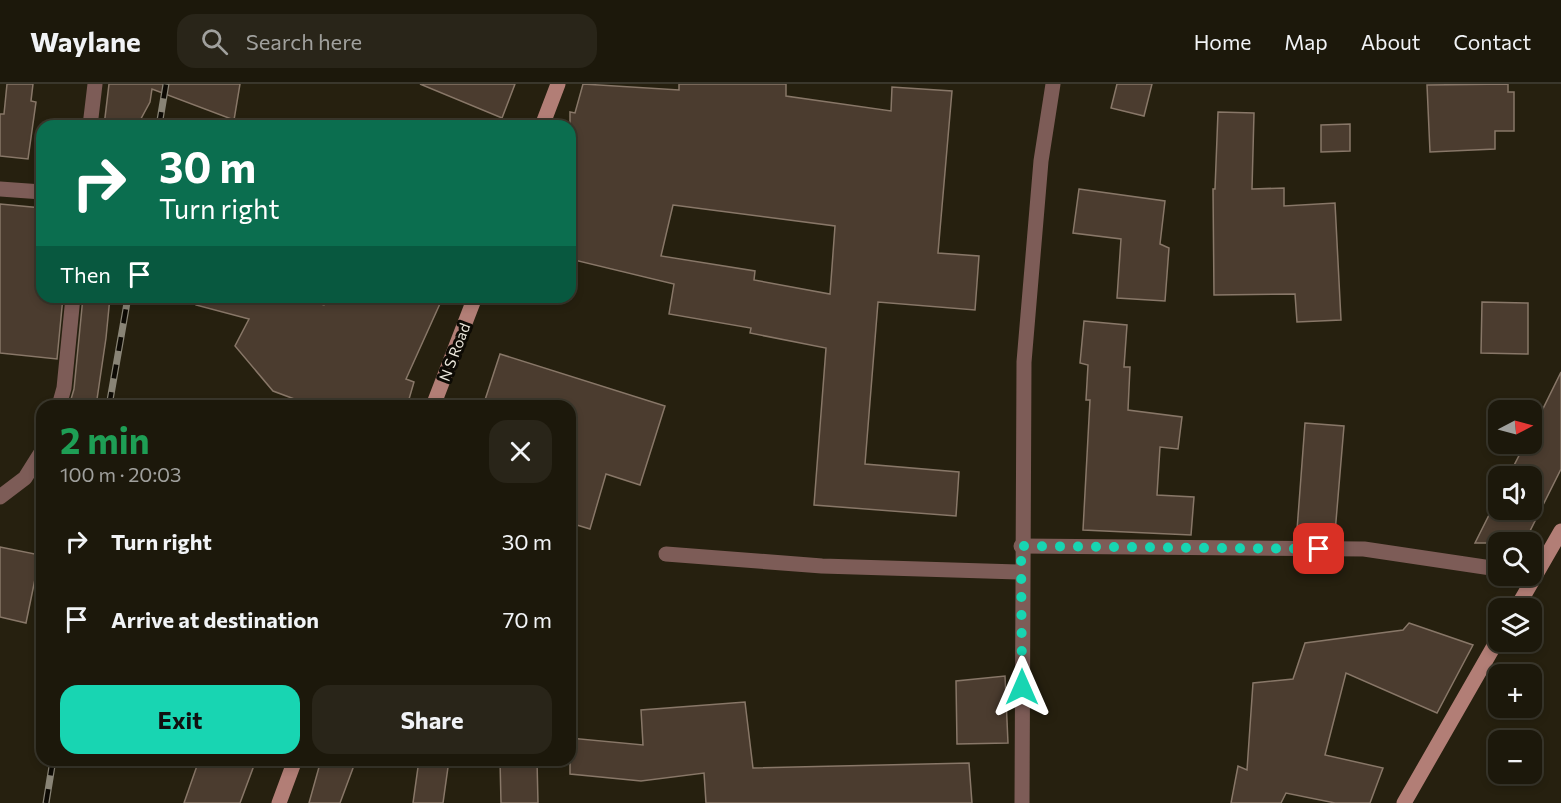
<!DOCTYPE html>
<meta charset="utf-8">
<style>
:root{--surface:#1c180b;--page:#292519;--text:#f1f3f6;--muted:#a0a09d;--line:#3a372c;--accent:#18d5b2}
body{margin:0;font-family:Commissioner,sans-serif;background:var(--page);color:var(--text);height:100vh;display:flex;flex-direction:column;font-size:22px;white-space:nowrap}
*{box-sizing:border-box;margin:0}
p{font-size:20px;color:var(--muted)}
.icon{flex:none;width:33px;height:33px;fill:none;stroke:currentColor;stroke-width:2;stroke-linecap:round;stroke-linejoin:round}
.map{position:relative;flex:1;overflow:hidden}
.details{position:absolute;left:36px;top:316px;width:540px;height:366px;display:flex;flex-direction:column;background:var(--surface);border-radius:18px;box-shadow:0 3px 9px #0003,0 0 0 2px var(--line)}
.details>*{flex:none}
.guide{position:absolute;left:36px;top:36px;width:540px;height:183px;border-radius:18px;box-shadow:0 3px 9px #0003,0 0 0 2px var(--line);background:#0b6e4f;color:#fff;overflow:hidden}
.needle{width:39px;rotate:84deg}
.controls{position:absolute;left:1488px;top:316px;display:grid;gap:12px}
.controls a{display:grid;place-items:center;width:54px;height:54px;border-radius:12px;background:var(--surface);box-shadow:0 3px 9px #0003,0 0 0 2px var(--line);font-size:30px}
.pin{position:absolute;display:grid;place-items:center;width:51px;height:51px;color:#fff;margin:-26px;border-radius:12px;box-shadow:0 3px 9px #0006}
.me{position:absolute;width:66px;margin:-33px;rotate:0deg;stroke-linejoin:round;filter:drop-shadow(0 0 4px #0008)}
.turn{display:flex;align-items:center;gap:21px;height:126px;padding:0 24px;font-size:27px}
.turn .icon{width:78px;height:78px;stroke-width:2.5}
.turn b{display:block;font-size:42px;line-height:51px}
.then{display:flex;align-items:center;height:57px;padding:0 24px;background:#0003;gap:12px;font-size:22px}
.round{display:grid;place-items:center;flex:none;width:63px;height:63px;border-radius:18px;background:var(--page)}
.headline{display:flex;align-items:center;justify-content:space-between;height:102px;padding:0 24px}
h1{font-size:36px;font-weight:700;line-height:45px;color:#1e9e55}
.button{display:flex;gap:12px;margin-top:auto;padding:12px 24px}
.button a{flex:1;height:69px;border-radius:18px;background:var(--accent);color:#111;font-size:24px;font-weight:700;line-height:69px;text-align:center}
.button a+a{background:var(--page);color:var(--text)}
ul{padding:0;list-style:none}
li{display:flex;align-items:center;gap:18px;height:78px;padding:0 24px}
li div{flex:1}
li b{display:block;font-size:22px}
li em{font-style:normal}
header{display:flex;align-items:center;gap:36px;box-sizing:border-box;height:84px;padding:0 30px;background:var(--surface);border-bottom:2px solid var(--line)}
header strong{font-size:28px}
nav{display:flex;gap:33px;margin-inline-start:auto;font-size:21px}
.search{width:420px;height:54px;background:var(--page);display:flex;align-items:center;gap:15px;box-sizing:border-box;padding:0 21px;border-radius:18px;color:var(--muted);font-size:22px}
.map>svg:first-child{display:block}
</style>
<header>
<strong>Waylane</strong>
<div class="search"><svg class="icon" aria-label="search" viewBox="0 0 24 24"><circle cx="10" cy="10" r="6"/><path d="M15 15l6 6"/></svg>Search here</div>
<nav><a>Home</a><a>Map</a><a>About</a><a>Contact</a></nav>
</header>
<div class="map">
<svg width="1561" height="719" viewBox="0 0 1561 719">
<rect width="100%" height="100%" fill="#26200f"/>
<g fill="#4b3c2f" stroke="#887768" stroke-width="1.5" fill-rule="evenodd">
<path d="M7,0H33L31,17L36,18L28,75L0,72V30H4Z"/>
<path d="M109,0H240L234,36L152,5L150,18L137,42H104Z"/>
<path d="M420,0H515L502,34Z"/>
<path d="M583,0L679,6V0H786V12L891,27L892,3L952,7L938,169L979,172L975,226L878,218L865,380L959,388L956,432L814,421L826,264L750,249L751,244L669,230L674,200L570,175V28L575,29ZM673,121L835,142L830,210L754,196L755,187L661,172Z"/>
<path d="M1117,0H1152L1144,32L1111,24Z"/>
<path d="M1508,0V8H1514V47H1495V65L1430,68L1427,1Z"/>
<path d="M1218,28L1254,29L1252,105L1284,104V122L1335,119L1341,236L1297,238L1295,210L1214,211L1213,105H1215Z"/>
<path d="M1350,40V67L1321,68V41Z"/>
<path d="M1079,105L1165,117L1160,160L1169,164L1165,217L1117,214L1121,155L1073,149Z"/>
<path d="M0,120L42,124V213H63L57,275L0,269Z"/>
<path d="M83,213H110L106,254L96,322H69L74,305Z"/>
<path d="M197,213H295L324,221L329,213H443L406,295L414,298L407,322H313L273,307L235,262L249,235L196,221Z"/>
<path d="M1482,218L1528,219V270L1481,269Z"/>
<path d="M1084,237L1127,241L1124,283H1130L1128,326L1182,333L1178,365L1160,363L1157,411L1194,413L1191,451L1083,446L1090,316H1086L1088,281L1080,279Z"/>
<path d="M500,270L665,322L640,401L606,390L590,445L570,439V322H483Z"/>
<path d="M1561,288V385L1524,459H1475L1498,413V426H1532V393H1508L1525,360H1532V347Z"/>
<path d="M1305,339L1344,342L1335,449L1297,446Z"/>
<path d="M0,463L40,471L26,539L0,533Z"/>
<path d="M1409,539L1473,561L1437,629L1346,589L1325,671L1383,684L1370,719H1335L1286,709L1281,719H1231L1238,682L1247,686L1253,599L1293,595L1305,559L1403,546Z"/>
<path d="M1005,592L1008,659L957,660L956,597Z"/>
<path d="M745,618L753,684L969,679L972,719H706L704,689L641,697L570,690V654L643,661L641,626Z"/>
<path d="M199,676H256L240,719H184Z"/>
<path d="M321,676H356L340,719H309Z"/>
<path d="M419,676H449L443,719H413Z"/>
<path d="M500,676H537L538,719H501Z"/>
</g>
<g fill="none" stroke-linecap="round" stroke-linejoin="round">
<g stroke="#7d5c57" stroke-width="15">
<path d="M90,42L95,0"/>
<path d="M0,105L42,108"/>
<path d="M59,322L64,304L73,213"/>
<path d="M0,413L25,394L42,367"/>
<path d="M1021,462L1364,465L1498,485"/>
<path d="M666,470L822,482L1021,488"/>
<path d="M1022,719L1024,278L1041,77L1053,0"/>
</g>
<g stroke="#b27e76" stroke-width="15">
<path d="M542,42L558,0"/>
<path d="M433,322L475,213"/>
<path d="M1516,525L1561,447"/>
<path d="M279,719L295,676"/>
<path d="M1404,719L1498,555"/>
</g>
<defs>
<g id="rail">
<path d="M159,42L166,0"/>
<path d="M109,322L128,213"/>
<path d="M46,719L53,676"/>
</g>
</defs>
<use href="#rail" stroke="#898476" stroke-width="7"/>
<use href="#rail" stroke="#0d0a04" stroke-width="4.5" stroke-dasharray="14" stroke-linecap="butt"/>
</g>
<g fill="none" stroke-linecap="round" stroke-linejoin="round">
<path stroke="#18d5b2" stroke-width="10" stroke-dasharray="0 18" d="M1022,603L1021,462L1319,465"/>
</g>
<g text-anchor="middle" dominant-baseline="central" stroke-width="6" stroke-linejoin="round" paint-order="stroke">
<g font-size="15" fill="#ebe7dc" stroke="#0d0a04">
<text transform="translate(454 268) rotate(-69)">N S Road</text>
</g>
</g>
</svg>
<div class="controls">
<a><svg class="needle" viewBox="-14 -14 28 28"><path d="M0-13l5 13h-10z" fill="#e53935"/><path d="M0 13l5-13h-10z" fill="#a0a09d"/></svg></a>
<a><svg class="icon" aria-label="sound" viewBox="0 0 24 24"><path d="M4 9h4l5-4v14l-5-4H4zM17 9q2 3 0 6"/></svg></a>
<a><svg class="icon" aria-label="search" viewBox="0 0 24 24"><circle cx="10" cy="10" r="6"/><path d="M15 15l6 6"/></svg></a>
<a><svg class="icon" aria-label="layers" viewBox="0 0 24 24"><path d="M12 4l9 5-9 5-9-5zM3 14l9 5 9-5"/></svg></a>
<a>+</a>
<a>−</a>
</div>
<div class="pin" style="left:1319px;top:465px;background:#d93025"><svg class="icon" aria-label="arrive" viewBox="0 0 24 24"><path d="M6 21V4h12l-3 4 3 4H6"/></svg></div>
<svg class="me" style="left:1022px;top:603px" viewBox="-20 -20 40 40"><path d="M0-17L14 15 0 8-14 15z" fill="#18d5b2" stroke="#fff" stroke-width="4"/></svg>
<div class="guide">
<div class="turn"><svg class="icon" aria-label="right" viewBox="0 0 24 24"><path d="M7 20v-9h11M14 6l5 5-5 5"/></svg><div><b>30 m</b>Turn right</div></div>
<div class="then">Then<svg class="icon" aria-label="arrive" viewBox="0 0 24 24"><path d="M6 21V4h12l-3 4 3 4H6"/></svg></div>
</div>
<section class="details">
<div class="headline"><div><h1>2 min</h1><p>100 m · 20:03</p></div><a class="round"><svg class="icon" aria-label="close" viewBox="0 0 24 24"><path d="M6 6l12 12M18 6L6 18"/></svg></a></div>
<ul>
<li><svg class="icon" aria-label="right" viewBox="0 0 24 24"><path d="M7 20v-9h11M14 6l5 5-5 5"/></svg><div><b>Turn right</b></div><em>30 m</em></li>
<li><svg class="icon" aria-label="arrive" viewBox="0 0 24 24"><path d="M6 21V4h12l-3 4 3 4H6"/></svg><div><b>Arrive at destination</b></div><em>70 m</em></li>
</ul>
<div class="button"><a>Exit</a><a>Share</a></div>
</section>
</div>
